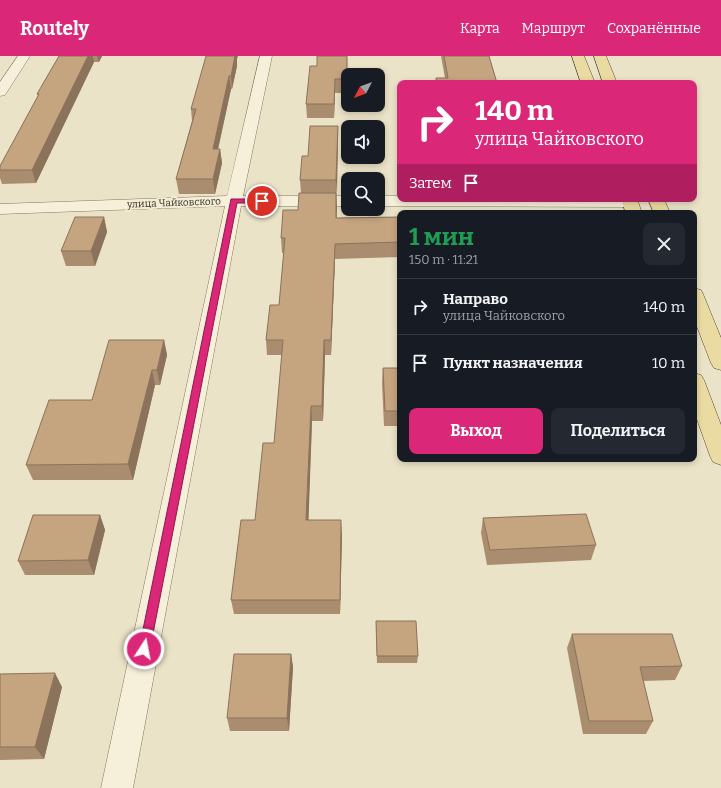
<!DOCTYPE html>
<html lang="ru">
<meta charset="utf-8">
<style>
:root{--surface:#171b24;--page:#242831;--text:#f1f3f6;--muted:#9ea1a6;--line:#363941;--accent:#db2777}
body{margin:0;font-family:Bitter,serif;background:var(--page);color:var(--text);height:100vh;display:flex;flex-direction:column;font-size:15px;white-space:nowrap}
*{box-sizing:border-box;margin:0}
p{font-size:13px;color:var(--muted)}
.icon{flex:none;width:22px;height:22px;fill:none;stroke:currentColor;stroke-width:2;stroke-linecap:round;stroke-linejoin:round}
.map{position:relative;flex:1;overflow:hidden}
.details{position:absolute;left:397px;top:154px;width:300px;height:252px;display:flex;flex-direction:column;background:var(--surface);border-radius:8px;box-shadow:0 2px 6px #0003}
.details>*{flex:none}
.guide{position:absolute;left:397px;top:24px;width:300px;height:122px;border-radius:8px;box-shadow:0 2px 6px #0003;background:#db2777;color:#fff;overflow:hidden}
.needle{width:26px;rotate:229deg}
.fabs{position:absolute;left:341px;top:12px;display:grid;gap:8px}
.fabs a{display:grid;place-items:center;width:44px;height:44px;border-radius:8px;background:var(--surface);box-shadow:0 2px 6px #0003;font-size:20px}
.pin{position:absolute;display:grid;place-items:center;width:34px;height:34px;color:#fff;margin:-17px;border:2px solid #fff;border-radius:50%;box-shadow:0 1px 4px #0007}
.me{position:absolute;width:44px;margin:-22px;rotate:11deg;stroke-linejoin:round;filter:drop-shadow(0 0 3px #0008)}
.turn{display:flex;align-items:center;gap:14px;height:84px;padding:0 12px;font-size:18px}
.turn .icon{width:52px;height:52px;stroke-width:2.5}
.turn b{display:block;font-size:28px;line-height:34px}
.then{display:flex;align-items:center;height:38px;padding:0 12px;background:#0003;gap:8px;font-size:15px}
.round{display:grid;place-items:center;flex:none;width:42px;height:42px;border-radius:8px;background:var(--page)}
.overview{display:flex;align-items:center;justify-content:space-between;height:68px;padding:0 12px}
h1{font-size:24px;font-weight:700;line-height:30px;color:#1e9e55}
.button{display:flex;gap:8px;margin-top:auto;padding:8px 12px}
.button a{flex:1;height:46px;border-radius:8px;background:var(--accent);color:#fff;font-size:16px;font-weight:700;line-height:46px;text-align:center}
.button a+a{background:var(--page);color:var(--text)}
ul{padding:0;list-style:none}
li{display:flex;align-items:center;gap:12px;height:56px;padding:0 12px;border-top:1px solid var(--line)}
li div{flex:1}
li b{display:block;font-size:15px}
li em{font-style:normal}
header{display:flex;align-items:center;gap:24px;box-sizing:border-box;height:56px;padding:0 20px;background:var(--accent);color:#fff}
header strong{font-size:19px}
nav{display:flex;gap:22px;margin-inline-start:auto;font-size:14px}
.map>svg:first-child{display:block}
</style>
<header>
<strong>Routely</strong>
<nav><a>Карта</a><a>Маршрут</a><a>Сохранённые</a></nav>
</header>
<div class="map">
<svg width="721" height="732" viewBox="0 0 721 732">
<rect width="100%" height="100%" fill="#ebe3c7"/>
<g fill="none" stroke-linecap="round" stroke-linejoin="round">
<defs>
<g id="minor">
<path d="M18,0H30L5,39L0,40V26Z"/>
<path d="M260,0H272L243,140H348V150H241L133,732H101L225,150L0,158V148L227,140Z"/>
<path d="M378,140H400V143H636L638,146L636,150L630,151L378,150Z"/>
</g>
<g id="primary">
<path d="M572,0H584L595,27H581Z"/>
<path d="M594,0H606L617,27H603Z"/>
<path d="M621,143H637L642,157H626Z"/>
<path d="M648,143H664L670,157H654Z"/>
<path d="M694,232L701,234L703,238L721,282V314L714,312L711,307L694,263Z"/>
<path d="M694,317L701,319L704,324L721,369V409L713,406L710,400L694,355Z"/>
</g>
</defs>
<use href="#minor" stroke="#85765e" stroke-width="1"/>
<use href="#primary" stroke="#534432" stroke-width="1"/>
<use href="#minor" fill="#f6f0da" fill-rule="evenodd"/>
<use href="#primary" fill="#eadba2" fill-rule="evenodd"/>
</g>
<g fill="#a98d6e">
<path d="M59,0H102L99,6H94L36,127L2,128L0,122V110L38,40L37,38Z"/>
<path d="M347,0L348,37H335L334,62H307L306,48L317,10Z"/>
<path d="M441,0H489L497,27H435L436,22H445Z"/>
<path d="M237,3V10L232,33H231L218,93H220L222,107L215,138H179L176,123L192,65L191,53Z"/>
<path d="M338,70L336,162L400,161V201L335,203L331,299H325L323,365H312L308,464L342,479L340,558H234L231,544L255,464L274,387L282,299H267L266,284L279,249L284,197H282L281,182L298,154L301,137L300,124L308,100Z"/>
<path d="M104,161L107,176L95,210H66L61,195Z"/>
<path d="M164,284L167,299L160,329H155L133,424H33L26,409L92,344Z"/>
<path d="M383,312H400V370H384L382,327Z"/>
<path d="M100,459L105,474L94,519H25L18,505Z"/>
<path d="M483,462L596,489L591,504L487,509L481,477Z"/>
<path d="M376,565L418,600L417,607H377Z"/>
<path d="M572,578L682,610L675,624L643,625L653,665L646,678H583L567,592Z"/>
<path d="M291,598L293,611L289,675H230L227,662Z"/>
<path d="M0,618L62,631L44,703L0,704Z"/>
</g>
<g fill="#8a735a">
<path d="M88,0H93L94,6L36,127L32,114Z"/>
<path d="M97,0H102L99,6Z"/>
<path d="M234,0H238L237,3V10L232,33L231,20Z"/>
<path d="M229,20L231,33L215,107L213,93Z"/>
<path d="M335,23V37L334,62V48Z"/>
<path d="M338,70V84L337,138L336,124Z"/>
<path d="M220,93L222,107L215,138L213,123Z"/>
<path d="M336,137L337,152L336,177Z"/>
<path d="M104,161L107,176L95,210L91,195Z"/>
<path d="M335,188V203L331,299V284Z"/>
<path d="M164,284L167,299L160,329L157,314Z"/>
<path d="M324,284L325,299L323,365L322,350Z"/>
<path d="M152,314L155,329L133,424L128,408Z"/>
<path d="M311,350L312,365L308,479L306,464Z"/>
<path d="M100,459L105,474L94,519L88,504Z"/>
<path d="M341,464L342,479L340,558V544Z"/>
<path d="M291,598L293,611L289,675L287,662Z"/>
<path d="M55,617L62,631L44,703L35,691Z"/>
</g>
<g fill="#c5a480" stroke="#8a735a">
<path d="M59,0H88L32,114H0V110L39,38H37Z"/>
<path d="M206,0H235L231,20H229L213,93H220L213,123H176L196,53H191Z"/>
<path d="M317,0H347V23H335L334,48H306L310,10H317Z"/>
<path d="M444,0H489L497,27H437L436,22H448Z"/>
<path d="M310,70H338L336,124H300L302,100H308Z"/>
<path d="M299,137H336V162L400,161V186L335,188L331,284H324L322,350H311L306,464H341L340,544H231L241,464H255L263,387H274L283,284H266L270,249H279L285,182H281L283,154H298Z"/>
<path d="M75,161H104L91,195H61Z"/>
<path d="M109,284H164L157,314H152L128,408L26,409L49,344H92Z"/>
<path d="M383,312H400V355H385Z"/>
<path d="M586,458L596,489L490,494L483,462Z"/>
<path d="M33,459H100L88,504L18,505Z"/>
<path d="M376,565H416L418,600H377Z"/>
<path d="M572,578H672L682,610L640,611L653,665H589Z"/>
<path d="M234,598H291L287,662H227Z"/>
<path d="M55,617L35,691H0V618Z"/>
</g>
<path fill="#db2777" stroke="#8e194d" d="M231,143H262L266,145L262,147H237L150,593L148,597L144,598L140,597L139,593Z"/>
<g text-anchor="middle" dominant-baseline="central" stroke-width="4" stroke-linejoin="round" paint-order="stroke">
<g font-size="10" fill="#362d20" stroke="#f3edd6">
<text transform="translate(174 147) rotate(-2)">улица Чайковского</text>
</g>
</g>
</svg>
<div class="fabs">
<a><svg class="needle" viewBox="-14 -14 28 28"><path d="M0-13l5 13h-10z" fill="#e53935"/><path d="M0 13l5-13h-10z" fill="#9ea1a6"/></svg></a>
<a><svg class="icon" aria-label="sound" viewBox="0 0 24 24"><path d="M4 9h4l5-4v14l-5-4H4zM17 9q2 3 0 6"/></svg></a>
<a><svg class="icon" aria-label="search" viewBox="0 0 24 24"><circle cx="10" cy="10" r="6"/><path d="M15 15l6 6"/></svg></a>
</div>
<div class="pin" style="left:262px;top:145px;background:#d93025"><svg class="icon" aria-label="arrive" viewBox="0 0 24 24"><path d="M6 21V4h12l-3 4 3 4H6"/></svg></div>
<svg class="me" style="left:144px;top:593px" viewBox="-20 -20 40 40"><circle r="17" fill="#db2777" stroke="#fff" stroke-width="3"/><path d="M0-11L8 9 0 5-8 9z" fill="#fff"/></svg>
<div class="guide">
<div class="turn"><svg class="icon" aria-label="right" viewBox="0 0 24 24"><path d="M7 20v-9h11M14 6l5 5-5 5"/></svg><div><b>140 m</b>улица Чайковского</div></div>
<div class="then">Затем<svg class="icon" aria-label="arrive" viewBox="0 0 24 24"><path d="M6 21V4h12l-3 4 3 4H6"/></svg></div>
</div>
<section class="details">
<div class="overview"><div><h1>1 мин</h1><p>150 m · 11:21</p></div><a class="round"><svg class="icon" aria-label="close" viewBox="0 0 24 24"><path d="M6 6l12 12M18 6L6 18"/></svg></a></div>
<ul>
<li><svg class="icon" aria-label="right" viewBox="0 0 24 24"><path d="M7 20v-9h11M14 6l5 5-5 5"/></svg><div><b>Направо</b><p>улица Чайковского</p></div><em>140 m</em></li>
<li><svg class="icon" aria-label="arrive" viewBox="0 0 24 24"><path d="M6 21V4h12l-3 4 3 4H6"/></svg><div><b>Пункт назначения</b></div><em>10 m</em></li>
</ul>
<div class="button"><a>Выход</a><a>Поделиться</a></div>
</section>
</div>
